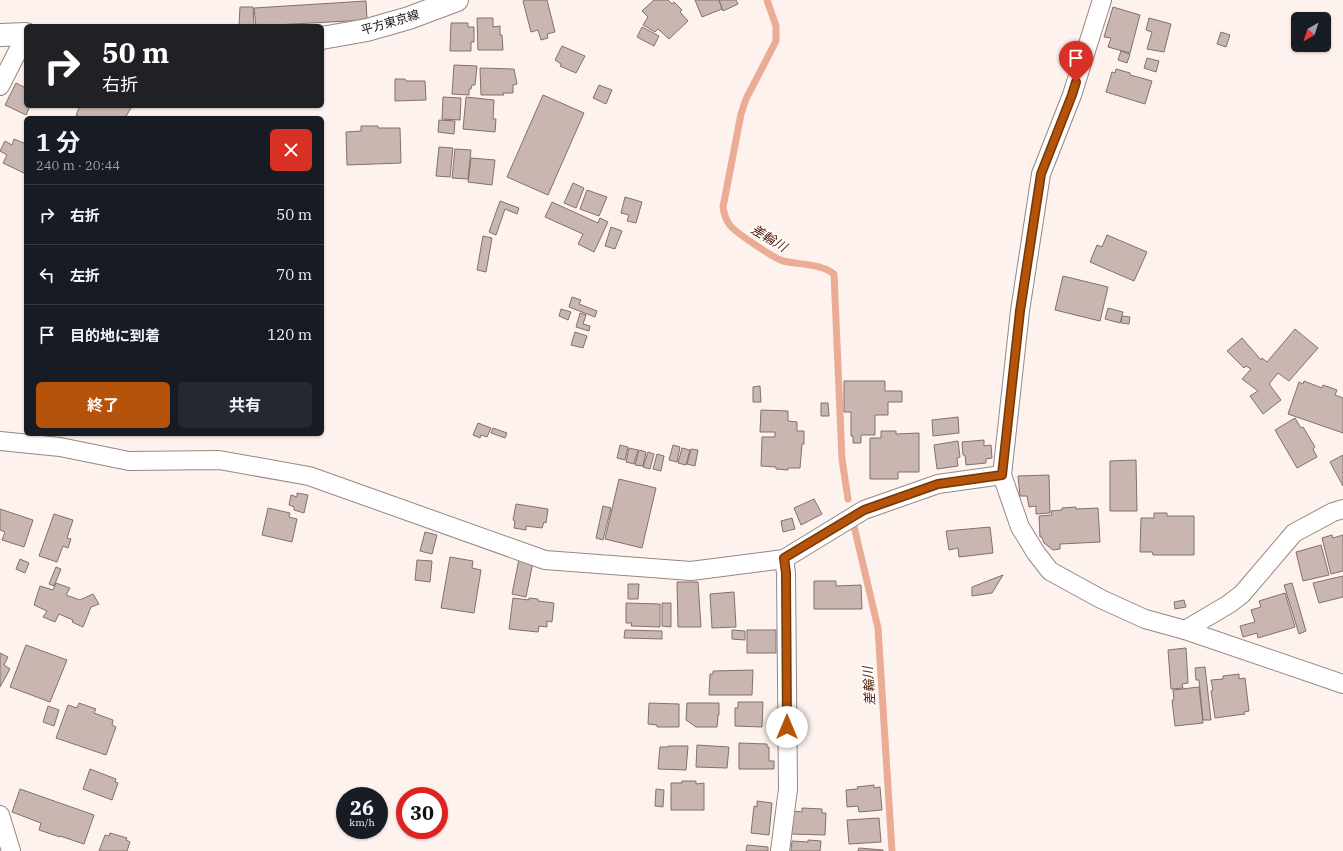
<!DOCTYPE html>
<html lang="ja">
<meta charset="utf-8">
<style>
:root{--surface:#171b24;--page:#242831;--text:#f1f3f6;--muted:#9ea1a6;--line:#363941;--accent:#b45309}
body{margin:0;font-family:"IBM Plex Serif","Noto Sans JP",serif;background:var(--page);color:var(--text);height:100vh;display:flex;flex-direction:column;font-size:15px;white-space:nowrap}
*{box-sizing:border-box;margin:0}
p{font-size:13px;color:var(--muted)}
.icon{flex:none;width:22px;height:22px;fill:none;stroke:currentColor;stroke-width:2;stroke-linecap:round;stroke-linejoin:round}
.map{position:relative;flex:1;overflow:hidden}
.details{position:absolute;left:24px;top:116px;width:300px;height:320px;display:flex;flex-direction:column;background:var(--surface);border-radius:6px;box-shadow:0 1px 3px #0004}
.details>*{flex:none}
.banner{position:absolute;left:24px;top:24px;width:300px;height:84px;border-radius:6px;box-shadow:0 1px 3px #0004;background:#202124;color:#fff;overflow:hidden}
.needle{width:26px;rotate:219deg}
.fabs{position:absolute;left:1291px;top:12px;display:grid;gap:8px}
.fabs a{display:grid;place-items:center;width:40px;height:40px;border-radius:6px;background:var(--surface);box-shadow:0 1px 3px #0004;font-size:20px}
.speed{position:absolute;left:336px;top:787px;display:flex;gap:8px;font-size:20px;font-weight:700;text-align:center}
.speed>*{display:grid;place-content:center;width:52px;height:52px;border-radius:50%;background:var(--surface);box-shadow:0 1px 3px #0004;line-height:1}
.speed small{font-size:10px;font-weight:400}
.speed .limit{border:6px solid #d22;background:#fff;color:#111}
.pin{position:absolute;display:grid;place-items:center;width:34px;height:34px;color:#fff;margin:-41px -17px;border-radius:50% 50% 50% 0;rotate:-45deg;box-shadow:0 0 4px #0007}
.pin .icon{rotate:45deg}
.me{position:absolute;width:44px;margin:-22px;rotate:0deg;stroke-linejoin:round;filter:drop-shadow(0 0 3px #0008)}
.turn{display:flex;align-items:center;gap:14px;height:84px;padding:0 12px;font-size:18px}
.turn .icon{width:52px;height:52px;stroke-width:2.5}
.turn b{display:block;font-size:28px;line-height:34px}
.round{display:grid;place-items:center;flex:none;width:42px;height:42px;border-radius:6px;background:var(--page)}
.head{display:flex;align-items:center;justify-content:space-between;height:68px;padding:0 12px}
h1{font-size:24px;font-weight:700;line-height:30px}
.cta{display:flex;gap:8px;margin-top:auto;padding:8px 12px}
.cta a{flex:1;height:46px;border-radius:6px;background:var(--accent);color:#fff;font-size:16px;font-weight:700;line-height:46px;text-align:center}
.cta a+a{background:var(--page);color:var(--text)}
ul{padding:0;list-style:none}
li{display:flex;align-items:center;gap:12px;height:60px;padding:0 12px;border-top:1px solid var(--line)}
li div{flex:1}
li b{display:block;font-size:15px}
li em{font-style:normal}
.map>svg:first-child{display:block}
</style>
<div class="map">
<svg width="1343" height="851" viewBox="0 0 1343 851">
<rect width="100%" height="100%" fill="#fef2ee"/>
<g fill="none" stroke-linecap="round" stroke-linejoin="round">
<g stroke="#eaac95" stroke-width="7">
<path d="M767,0L776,26V41L746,99L741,114L723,207C724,214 725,218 729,224C734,232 774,258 783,261C799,265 820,263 834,274L842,459L848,499"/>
<path d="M853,522L878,628L892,851"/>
</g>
</g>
<g fill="#c9b6b0" stroke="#82716b">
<path d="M525,0H547L555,32L547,34L548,38L541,40L538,30L531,32L523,1Z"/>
<path d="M654,0H668L672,4L674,2L682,10L680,12L688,21L669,39L658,29L655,32L643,25L648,17L642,11Z"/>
<path d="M695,0H719L722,9L702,17Z"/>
<path d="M719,0H736L738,4L723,11Z"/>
<path d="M366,1L367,20L256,26L254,8Z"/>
<path d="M240,7H253L254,26H239Z"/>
<path d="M1113,7L1140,15L1130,53L1108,47L1111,38L1104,37Z"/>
<path d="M477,18H493V27L500,26V35H502L503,50H478Z"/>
<path d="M1149,18L1171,24L1164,52L1147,49L1152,32L1146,30Z"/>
<path d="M451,23H468V27H474V42H471V51H450Z"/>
<path d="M642,27L659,36L654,46L637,37Z"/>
<path d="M1221,32L1230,35L1226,47L1217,44Z"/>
<path d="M562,46L585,56L576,73L560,66L561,64L555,60Z"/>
<path d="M1121,51L1130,54L1127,63L1118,60Z"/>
<path d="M1147,58L1159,61L1156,72L1144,68Z"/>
<path d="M454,65L477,66L475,85H472L471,89H469V95L452,94Z"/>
<path d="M480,68L514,69L517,84L513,85V93H503L504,95H481Z"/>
<path d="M1116,69L1130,73V75L1152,81L1145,104L1106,92L1112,72L1115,73Z"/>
<path d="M395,79H405L406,81H425L426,100L395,101Z"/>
<path d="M16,83L26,88V106H30L26,115L5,105Z"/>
<path d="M599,85L612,90L606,104L593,98Z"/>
<path d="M543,95L584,113L548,195L507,177Z"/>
<path d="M443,97L461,98L460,120L442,119Z"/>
<path d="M466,97L494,100L493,119H496L495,132L463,129Z"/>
<path d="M80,106H127L131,108L125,118H82L76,115Z"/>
<path d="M439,120L455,121L454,134L438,132Z"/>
<path d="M361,126H378V128H400L401,163L347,165L346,132L361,131Z"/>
<path d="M14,139L26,144V174L3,163L7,155L0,151L5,141L12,145Z"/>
<path d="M439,147L453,148L450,177L436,176Z"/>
<path d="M455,149L471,150L468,179L452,178Z"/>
<path d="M471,158L495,160L492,185L468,182Z"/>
<path d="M573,183L584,188L576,208L564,203Z"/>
<path d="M587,190L607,197L599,216L580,209Z"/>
<path d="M625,197L642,202L636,223L627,221L629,215L621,213Z"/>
<path d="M500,201L519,208L517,214L505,209L496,235L489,232Z"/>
<path d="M552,202L598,223L600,218L608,222L594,252L578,244L583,234L545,217Z"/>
<path d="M611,227L622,231L615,249L605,246Z"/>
<path d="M1107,235L1147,252L1134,281L1090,262L1097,245L1102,247Z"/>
<path d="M483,236L492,238L486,272L477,270Z"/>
<path d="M1063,276L1108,287L1100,321L1055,310Z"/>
<path d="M572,297L581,300L579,304L597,311L595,317L569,307Z"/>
<path d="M1108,308L1123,312L1120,323L1105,319Z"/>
<path d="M561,309L571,312L568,320L559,316Z"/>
<path d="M580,313L586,315L583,324L590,326L589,331L576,327Z"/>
<path d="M1122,316L1130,317L1129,324L1121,323Z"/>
<path d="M1295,329L1318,348L1289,381L1278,373L1269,384L1281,400L1263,414L1250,396L1258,391L1242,379L1251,369L1246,366L1244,368L1227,351L1242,338L1261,360L1262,358L1267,362Z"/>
<path d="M575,332L587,336L583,348L571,345Z"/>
<path d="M844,381H885V391H902V402H888V415H875V435H861V443H853V436H851V412H844Z"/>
<path d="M1304,381L1322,388L1323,385L1337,390L1335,395L1343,398V433L1288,414L1299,382L1303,384Z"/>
<path d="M760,386L761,402H753V387Z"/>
<path d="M821,403H828L829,416H821Z"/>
<path d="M761,410L788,411V421L797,422V431H804V444H802L800,468H788V470L776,469V467L761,466L762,437H775V432H760Z"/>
<path d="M958,417L959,433L933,436L932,420Z"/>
<path d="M1295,418L1301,428L1303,427L1315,447L1313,449L1317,457L1297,468L1275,430Z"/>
<path d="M478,423L491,428L487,437L481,435L480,438L473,435Z"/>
<path d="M493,428L507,433L505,438L491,433Z"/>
<path d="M881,431H896V434L919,433V472H898V479H870V438H881Z"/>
<path d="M984,440V446L991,445L992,458L986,459V463L966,465L965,455H963L962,442Z"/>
<path d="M958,441L960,457L957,458L958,466L937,469L934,445Z"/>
<path d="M620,445L628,447L625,460L617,458Z"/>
<path d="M673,445L680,447L677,462L669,460Z"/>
<path d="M629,448L638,450L634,464L626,462Z"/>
<path d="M682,448L690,450L686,465L678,463Z"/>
<path d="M691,449L698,450L695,466L687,464Z"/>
<path d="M639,450L646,452L643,466L635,465Z"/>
<path d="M648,452L654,454L650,469L643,467Z"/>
<path d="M657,454L664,456L661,471L653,469Z"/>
<path d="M1343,455V486L1330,462Z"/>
<path d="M1136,460L1137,511H1110V461Z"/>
<path d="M1049,475L1050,513L1036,514V506L1029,507L1027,496H1020L1018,476Z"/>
<path d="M619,479L656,488L642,548L605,539Z"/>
<path d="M297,493L308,495L304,513L294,510V507L289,505L291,495L297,497Z"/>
<path d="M814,499L822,514L801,525L794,508Z"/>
<path d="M516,504L548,509L546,523L544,522L542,528L526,526V530L514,528L515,521L513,520Z"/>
<path d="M603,506L611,508L603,540L596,538Z"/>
<path d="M1076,507V509L1098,508L1100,542L1060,544V549L1053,550L1044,543L1042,537H1040L1039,516L1052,515L1051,511L1062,510V508Z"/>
<path d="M268,508L290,513L289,517L297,519L292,542L262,535Z"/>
<path d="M0,509L33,520L24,547L2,540L5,532L0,530Z"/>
<path d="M1154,513H1167V516H1194V555H1153L1152,552H1140L1141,518H1154Z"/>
<path d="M54,514L73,520L67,538L71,539L68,548L63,546L57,562L39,556Z"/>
<path d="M792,518L795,529L783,532L781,521Z"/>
<path d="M990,527L993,553L959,557L958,548L949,550L946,531Z"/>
<path d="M425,532L437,535L432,554L420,551Z"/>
<path d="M1332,535L1333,538L1343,535V571L1331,574L1322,538Z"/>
<path d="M1321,545L1329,575L1303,581L1296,552Z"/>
<path d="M450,557L473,561L472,568L481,570L474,613L441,608Z"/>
<path d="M20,559L29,563L25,573L16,569Z"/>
<path d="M519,559L533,562L526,597L512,594Z"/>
<path d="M417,560L432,561L430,582L415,580Z"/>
<path d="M56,567L61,569L54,586L49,584Z"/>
<path d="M1003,575L992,593L972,596V587Z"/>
<path d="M1343,576V597L1319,603L1313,583Z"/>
<path d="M814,581H836V586L861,585L862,609H814Z"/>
<path d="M677,582H698L701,627H678Z"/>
<path d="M56,583L70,588L66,595L80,600L93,594L99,604L91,607L83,627L72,622L73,620L59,614L55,622L43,617L47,611L34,605L40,586L53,590Z"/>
<path d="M1292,583L1306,631L1299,634L1284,585Z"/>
<path d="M628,584H639L638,599H628Z"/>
<path d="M734,592L736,627L712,628L710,594Z"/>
<path d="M1285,593L1295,627L1258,638L1257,633L1243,637L1240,626L1255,622L1251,610L1261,607L1259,601Z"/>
<path d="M513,598L529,600V598L538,599V601L554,603L552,622L547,621V627L539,626L538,632L509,629Z"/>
<path d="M1184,600L1186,607L1175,609L1174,602Z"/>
<path d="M626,603L660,604V627L631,626L632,623H626Z"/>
<path d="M662,603H671V627L662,626Z"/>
<path d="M625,630L662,631V639L624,638Z"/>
<path d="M732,630L745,631V640L732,639Z"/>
<rect x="747" y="630" width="29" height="23"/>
<path d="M26,645L67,660L50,702L10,687Z"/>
<path d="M1186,648L1188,683L1182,684L1183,688L1171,689L1168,650Z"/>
<path d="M0,653L8,657L4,665L10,669L0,687Z"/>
<path d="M1205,667L1211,720H1203L1199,680H1196L1195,668Z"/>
<path d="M753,670L752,695H709L710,674H713V671Z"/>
<path d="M1239,674V679L1245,678L1249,711L1244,712L1245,714L1215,718L1211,691L1213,690L1211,680L1223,679V676Z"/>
<path d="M1199,687L1203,723L1175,726L1172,700H1174L1173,690Z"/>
<path d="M738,702H763L762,727L735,726V708H738Z"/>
<path d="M79,703L96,709L94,713L113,720L112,725L116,727L106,755L56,738L68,705L77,708Z"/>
<path d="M649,703L679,704V727H657V725L648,724Z"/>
<path d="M687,703H719V715H718L717,727H696L686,720Z"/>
<path d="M48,706L59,710L54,726L43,722Z"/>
<path d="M739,743L767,744V747H769V761H774V769H739Z"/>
<path d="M697,745L729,747L727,768L696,767Z"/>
<path d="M668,746H688L686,770L658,769L660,747H668Z"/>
<path d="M90,769L116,779L115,782L118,783L112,800L83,789Z"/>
<path d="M682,781H696V784L704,783V810H671V783H682Z"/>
<path d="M874,785V788L880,787L882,810L859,812L858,806L847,807L846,790L858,789L857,787Z"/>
<path d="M20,789L94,815L84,844L60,836V837L39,830L41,823L12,812Z"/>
<path d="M656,789L664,790L663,807L655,806Z"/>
<path d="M757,801L772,803L769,835L751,833L754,806L757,807Z"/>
<path d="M802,808L822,809V813H826L825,835L791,834L792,811L802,812Z"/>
<path d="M879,818L881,842L849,844L847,820Z"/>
<path d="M110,833L127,838L126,840L130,842L127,851H99L105,835L109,836Z"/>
<path d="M808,840L821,841L820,851H791L792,841L808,842Z"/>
<path d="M747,845L768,847V851H746Z"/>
<path d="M859,848L883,850V851H858Z"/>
</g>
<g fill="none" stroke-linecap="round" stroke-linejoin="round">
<defs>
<g id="minor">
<path d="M1102,0L1072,95L1041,174L1020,311L1002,475L1020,527L1036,553L1050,571L1101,599L1145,619L1185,630L1343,684"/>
<path d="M0,86L26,35"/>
<path d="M0,441L60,447L129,461L219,460L309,476L545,560L691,571L784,559L864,510L938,484L1002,475"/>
<path d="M1185,630L1229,604L1242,594L1294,533L1333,512L1343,509"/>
<path d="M0,815L11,851"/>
<path d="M780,851L788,789L786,573L784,559"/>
</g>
<g id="secondary">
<path d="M0,35L26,34"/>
<path d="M322,38L367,30L409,18L457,0"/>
</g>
</defs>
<use href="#minor" stroke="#988680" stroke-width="20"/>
<use href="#secondary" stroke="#988680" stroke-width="24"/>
<use href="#minor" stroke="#fff" stroke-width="18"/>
<use href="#secondary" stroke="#fff" stroke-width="22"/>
</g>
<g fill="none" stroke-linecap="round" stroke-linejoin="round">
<defs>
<path id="route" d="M787,727L786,573L784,558L864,510L938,484L1002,475L1020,311L1041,174L1072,95L1076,82"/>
</defs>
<use href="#route" stroke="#753606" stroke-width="10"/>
<use href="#route" stroke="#b45309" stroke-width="7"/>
</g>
<g text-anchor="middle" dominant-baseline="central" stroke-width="3" stroke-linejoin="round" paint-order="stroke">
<g font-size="12" fill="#110b09" stroke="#fff">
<text transform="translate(390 22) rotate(-16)">平方東京線</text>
</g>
<g font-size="13" font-style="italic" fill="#4d1700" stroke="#fff">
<text transform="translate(769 238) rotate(31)">差輪川</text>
<text transform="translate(869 686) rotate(-94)">差輪川</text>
</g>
</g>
</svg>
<div class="fabs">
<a><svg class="needle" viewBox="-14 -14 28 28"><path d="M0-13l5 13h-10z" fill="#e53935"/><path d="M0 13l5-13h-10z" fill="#9ea1a6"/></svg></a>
</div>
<div class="speed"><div>26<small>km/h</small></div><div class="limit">30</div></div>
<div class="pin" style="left:1076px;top:82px;background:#d93025"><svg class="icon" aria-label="arrive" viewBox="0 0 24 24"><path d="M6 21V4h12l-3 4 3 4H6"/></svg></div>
<svg class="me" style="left:787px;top:727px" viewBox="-20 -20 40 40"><circle r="19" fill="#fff"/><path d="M0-13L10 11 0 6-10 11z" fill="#b45309"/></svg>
<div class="banner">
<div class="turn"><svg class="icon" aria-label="right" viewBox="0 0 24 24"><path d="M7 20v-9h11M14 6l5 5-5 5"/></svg><div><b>50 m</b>右折</div></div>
</div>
<section class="details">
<div class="head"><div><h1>1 分</h1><p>240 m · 20:44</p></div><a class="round" style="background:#d93025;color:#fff"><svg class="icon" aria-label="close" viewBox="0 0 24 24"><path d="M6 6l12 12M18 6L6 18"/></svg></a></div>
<ul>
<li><svg class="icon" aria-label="right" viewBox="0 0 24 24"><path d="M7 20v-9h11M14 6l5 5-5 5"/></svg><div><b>右折</b></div><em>50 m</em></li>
<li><svg class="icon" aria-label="left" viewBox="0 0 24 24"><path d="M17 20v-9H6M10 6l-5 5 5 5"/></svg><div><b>左折</b></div><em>70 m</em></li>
<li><svg class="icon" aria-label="arrive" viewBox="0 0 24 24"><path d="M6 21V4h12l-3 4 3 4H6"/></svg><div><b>目的地に到着</b></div><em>120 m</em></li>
</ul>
<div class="cta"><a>終了</a><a>共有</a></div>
</section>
</div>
